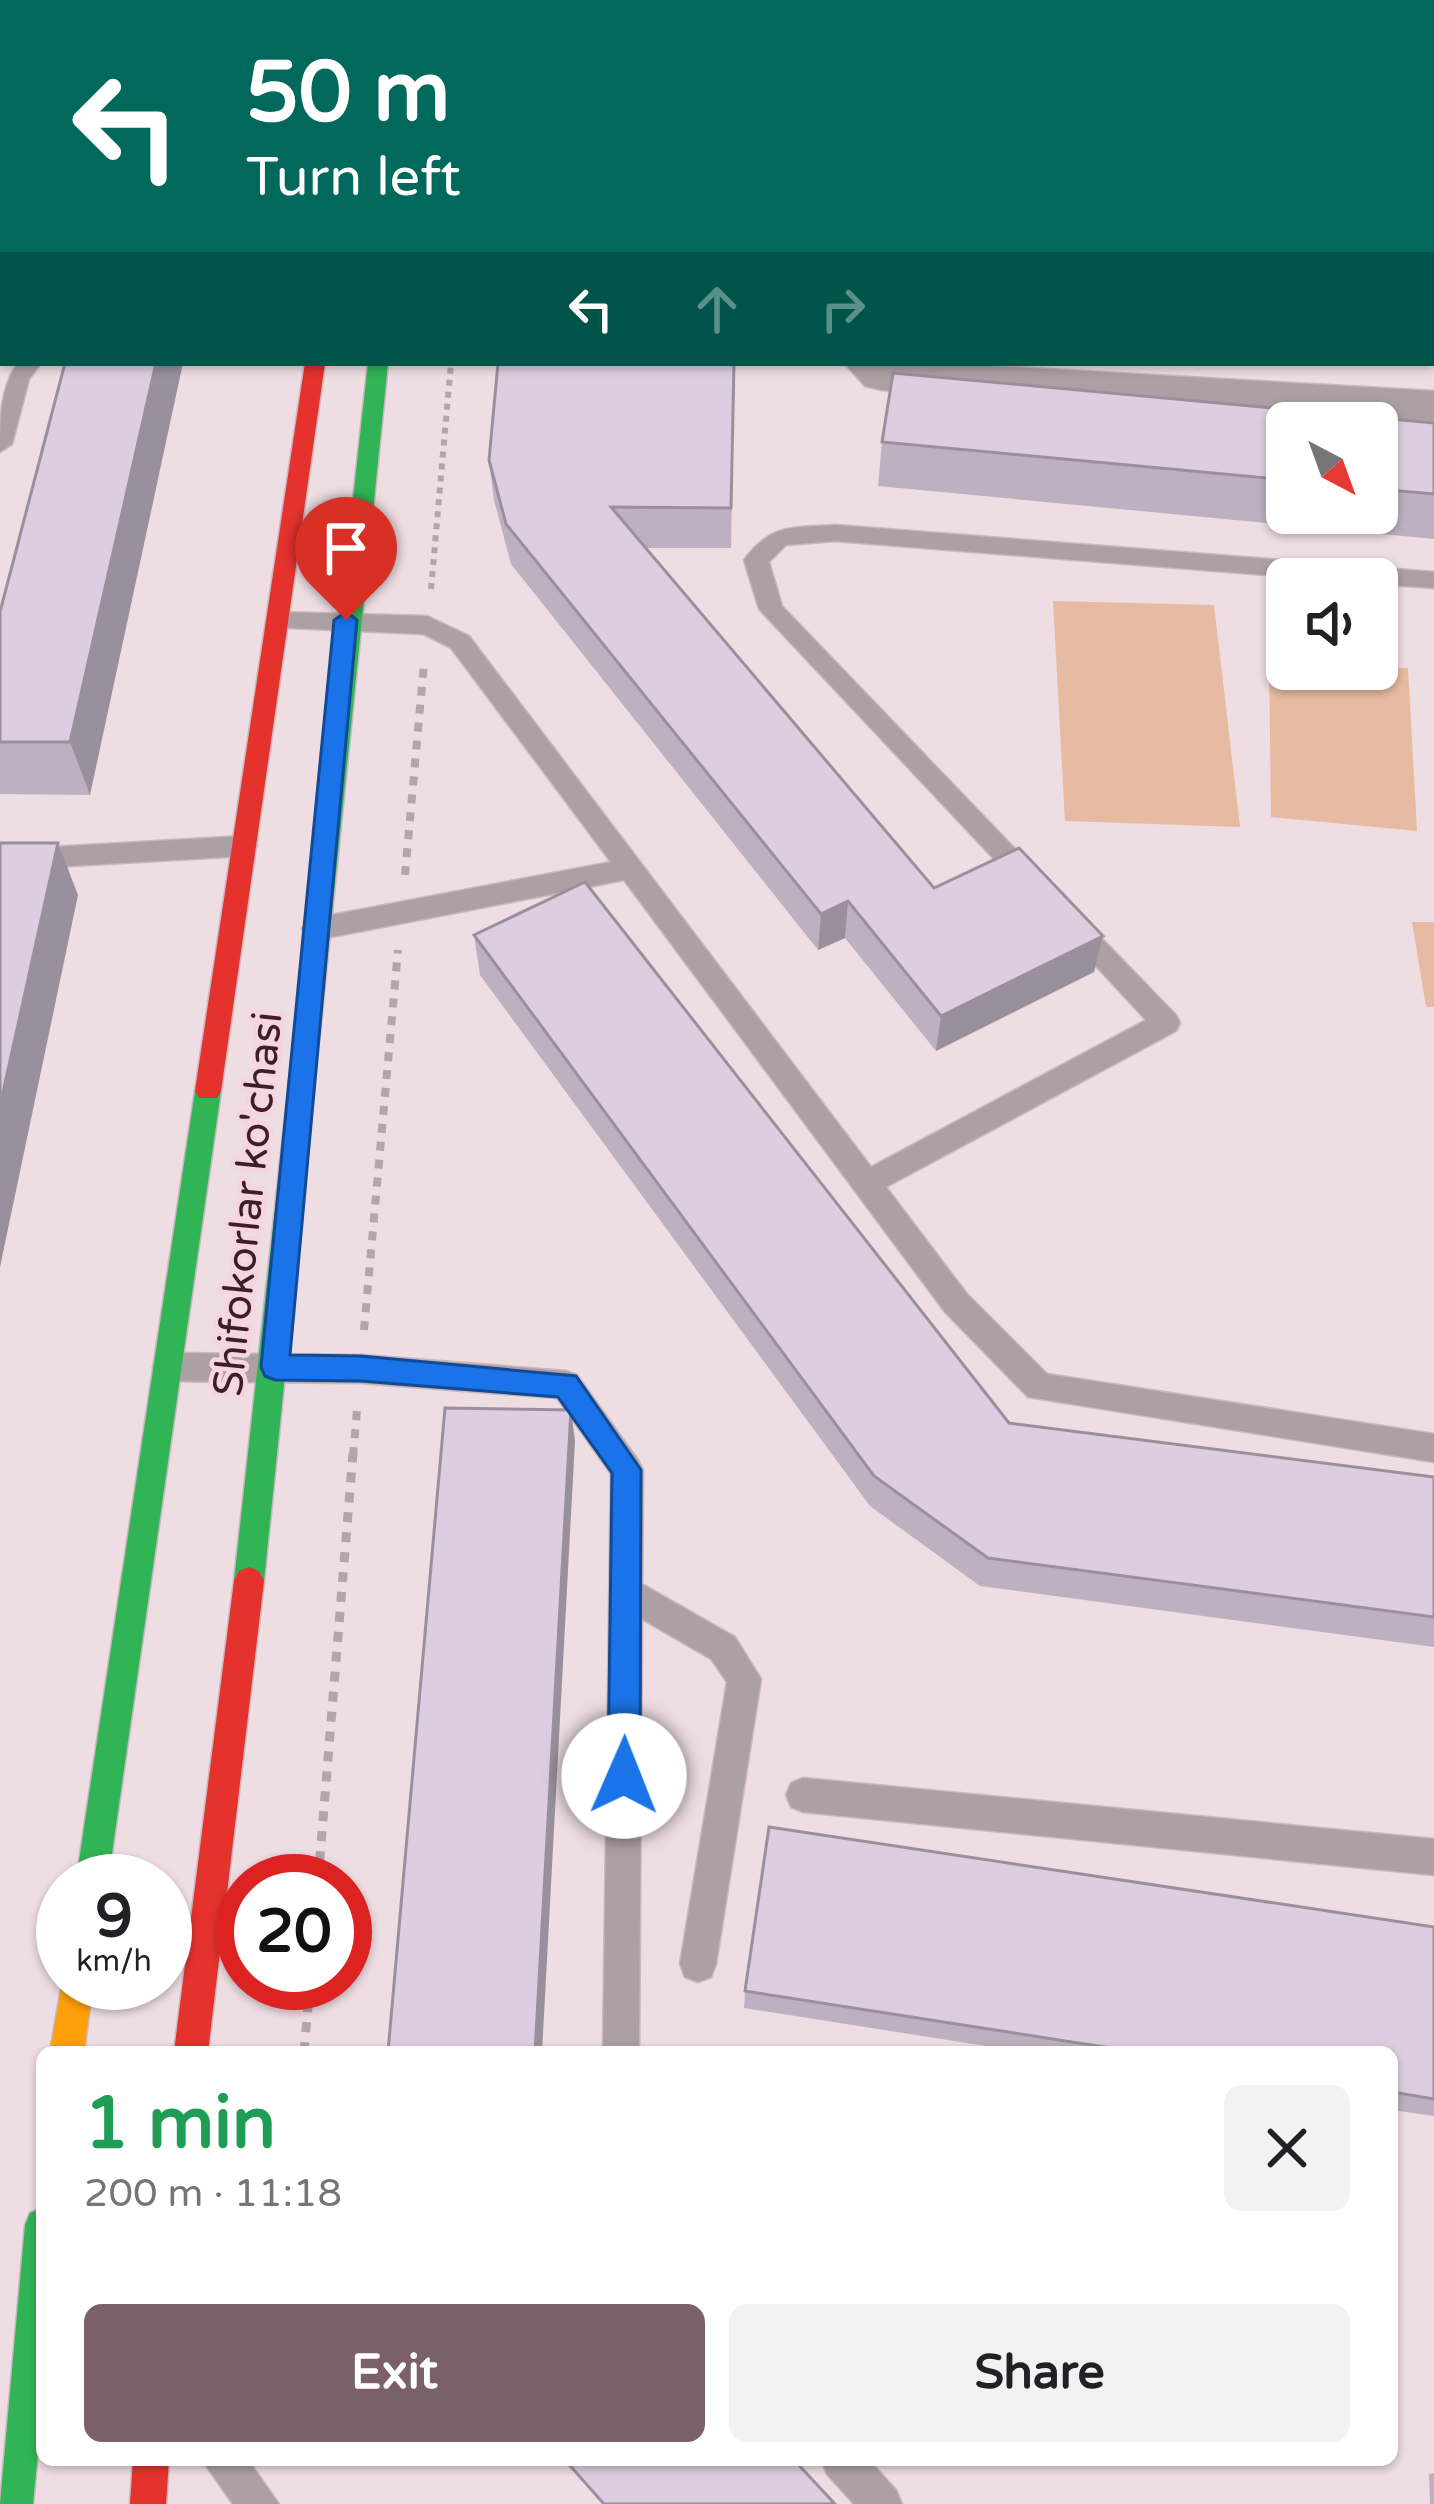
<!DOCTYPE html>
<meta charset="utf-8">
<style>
:root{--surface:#fff;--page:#f2f2f2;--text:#202124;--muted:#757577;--accent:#7a6169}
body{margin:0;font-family:"Varela Round",sans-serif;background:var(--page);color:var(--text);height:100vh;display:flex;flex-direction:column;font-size:45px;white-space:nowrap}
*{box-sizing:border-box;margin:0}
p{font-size:39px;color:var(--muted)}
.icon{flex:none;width:66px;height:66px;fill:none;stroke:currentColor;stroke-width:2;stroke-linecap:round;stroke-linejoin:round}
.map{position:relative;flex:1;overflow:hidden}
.sheet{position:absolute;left:36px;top:2046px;width:1362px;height:420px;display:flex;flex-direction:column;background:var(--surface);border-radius:18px;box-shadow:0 3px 9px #0004}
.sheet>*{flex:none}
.top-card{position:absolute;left:0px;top:0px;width:1434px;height:366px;box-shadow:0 3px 9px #0004;background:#00695c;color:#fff;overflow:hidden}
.needle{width:78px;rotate:139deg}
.controls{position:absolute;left:1266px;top:402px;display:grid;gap:24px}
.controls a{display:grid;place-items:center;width:132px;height:132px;border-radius:18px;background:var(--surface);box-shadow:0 3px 9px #0004;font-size:60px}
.speed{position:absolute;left:36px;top:1854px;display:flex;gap:24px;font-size:60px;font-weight:700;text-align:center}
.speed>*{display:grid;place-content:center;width:156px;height:156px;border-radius:50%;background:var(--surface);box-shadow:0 3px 9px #0004;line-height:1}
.speed small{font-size:30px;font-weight:400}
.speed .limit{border:18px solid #d22;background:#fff;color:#111}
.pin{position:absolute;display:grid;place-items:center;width:102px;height:102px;color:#fff;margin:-123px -51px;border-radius:50% 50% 50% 0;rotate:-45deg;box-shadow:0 0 12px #0007}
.pin .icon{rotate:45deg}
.me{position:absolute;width:132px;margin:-66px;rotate:1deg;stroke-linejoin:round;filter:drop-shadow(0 0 9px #0008)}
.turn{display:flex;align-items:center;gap:42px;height:252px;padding:0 48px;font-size:54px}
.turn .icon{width:156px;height:156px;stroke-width:2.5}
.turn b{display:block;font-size:84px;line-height:102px}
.lanes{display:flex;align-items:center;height:114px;padding:0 48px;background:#0003;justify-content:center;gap:60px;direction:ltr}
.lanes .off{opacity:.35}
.round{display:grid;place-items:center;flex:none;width:126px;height:126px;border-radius:18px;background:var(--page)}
.headline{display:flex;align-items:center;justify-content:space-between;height:204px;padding:0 48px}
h1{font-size:72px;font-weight:700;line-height:90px;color:#1e9e55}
.action{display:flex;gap:24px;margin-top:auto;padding:24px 48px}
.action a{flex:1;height:138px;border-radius:18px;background:var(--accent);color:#fff;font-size:48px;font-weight:700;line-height:138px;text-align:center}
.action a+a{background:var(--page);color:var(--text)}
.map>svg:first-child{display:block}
</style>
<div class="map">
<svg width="1434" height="2504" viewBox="0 0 1434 2504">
<rect width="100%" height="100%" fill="#eedde2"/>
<g fill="#e6bba1">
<path d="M1053,601L1214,605L1240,827L1065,821Z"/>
<path d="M1269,656L1287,658V669L1408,668L1417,831L1271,817Z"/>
<path d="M1412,922H1434V1007H1426Z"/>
</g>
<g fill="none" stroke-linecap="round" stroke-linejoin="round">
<defs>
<g id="lane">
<rect x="461" y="0" width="20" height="3"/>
<path d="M851,0H877L849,3Z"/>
<path d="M18,363H41L29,379L12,444L0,452C0,420 0,388 18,363Z"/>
<path d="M835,525L1434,572V588L1377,584V579H1315L835,541L786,545L769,562L782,606L1043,878L1047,885L1034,895L1025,892L759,609L744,560C771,523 793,528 835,525Z"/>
<path d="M277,612L427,616L469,636L871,1167L1146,1020L1057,924L1071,913L1081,917L1176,1015L1180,1023L1176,1031L886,1187L967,1294L1047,1374L1434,1434V1462L1028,1397L945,1312L624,880L316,940L306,936L302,929L306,922L316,918L611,862L451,648L423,634L268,627V615Z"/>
<path d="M244,836L257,846L244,856L0,870V850Z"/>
<path d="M168,1353L361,1355L566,1371L577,1375L638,1460L643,1470L642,1584L735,1637L761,1679L716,1964L711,1977L698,1982L685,1977L680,1964L727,1682L711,1659L642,1619L639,2052H603L611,1474L557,1398L361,1383L168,1381L157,1377L153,1367L157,1357Z"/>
<path d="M803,1778L1434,1839V1875L803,1812L791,1807L786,1795L791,1783Z"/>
<path d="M202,2460H248L279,2504H233Z"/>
<path d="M821,2460H869L896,2490L902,2504H854L827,2474Z"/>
</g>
<path id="street" d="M844,363H939L1434,391V421L882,390L865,386Z"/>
<g id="fast">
<rect x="356" y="0" width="18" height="3"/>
<rect x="417" y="0" width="18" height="3"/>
<path d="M368,363H388L264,1581L259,1591L249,1595L239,1591L234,1581Z"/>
<path d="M208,1080L217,1084L221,1091L108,1881H76L195,1091L199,1084Z"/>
<path d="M42,2208V2411L33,2504H0L25,2225L30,2213Z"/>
</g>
<path id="slow" d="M63,1977V1983H93L84,2052H50Z"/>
<g id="jam">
<path d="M305,363H325L221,1091L217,1098H199L195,1091Z"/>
<path d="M249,1567L259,1571L264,1581L208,2052H174L234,1581L239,1571Z"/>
<path d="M133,2460H169L166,2504H130Z"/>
</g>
</defs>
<use href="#lane" stroke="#c9b8be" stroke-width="3"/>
<use href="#street" stroke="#c9b8be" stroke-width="3"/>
<use href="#fast" stroke="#c9b8be" stroke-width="3"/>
<use href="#slow" stroke="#c9b8be" stroke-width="3"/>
<use href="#jam" stroke="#c9b8be" stroke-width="3"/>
<path stroke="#b3a6aa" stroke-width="6" stroke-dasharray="6 6" stroke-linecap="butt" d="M431,589L451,363"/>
<g stroke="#b3a6aa" stroke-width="8" stroke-dasharray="9 9" stroke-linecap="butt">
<path d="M405,875L424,663"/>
<path d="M364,1330L398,950"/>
<path d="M353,1456L357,1410"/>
</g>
<g stroke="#b3a6aa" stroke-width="9" stroke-dasharray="10 10" stroke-linecap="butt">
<path d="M318,1881L353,1453"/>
<path d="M304,2052L310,1983"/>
</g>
<use href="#lane" fill="#ada0a4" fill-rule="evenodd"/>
<use href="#street" fill="#ada0a4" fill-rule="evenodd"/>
<use href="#fast" fill="#30b455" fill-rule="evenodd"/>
<use href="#slow" fill="#ff9f0a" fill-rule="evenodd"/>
<use href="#jam" fill="#e5322d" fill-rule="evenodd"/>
</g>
<g fill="#bdb1c1" fill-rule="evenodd">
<path d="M0,0H152L151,3H3V164H0Z"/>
<path d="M589,0H730L733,3H589Z"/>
<rect x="0" y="207" width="3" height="116"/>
<path d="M1431,229L1434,230V333L1431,332Z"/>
<path d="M65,363L90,795L0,794V612Z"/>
<path d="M734,363L731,548H645L934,888L1103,936L1094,972L936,1051L845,938L818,950L511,564L494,500L489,460Z"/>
<path d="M893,373L1434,423V539L878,486L882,442ZM1287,423H1377V513H1287Z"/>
<path d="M474,935L1009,1423L1434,1477V1647L980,1586L870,1506L480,975Z"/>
<path d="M1434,1927V2116L1392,2110V2052H1024L744,2008L745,1991Z"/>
<path d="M1434,2473V2504H1430L1429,2474Z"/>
</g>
<g fill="#9a909d">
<path d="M156,363H183L90,795L70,742Z"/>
<path d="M58,843L78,895L0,1267V1106Z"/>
<path d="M848,901L845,938L818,950L821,914Z"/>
<path d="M1103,936L1094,972L936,1051L941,1016Z"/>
<path d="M571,1410L575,1441L542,2052H535Z"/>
</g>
<g fill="#dccee0" stroke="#9a909d" stroke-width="3">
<path d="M0,0H140L139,3H3V138H0Z"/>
<path d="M626,0H730L733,3H629Z"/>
<rect x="0" y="207" width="3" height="59"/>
<path d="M1431,229L1434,230V288H1431Z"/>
<path d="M65,363H156L70,742H0V612Z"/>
<path d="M498,363H734L731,508L611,507L934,888L1019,848L1103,936L941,1016L848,901L821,914L506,524L489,460Z"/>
<path d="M893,373L1434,423V494L1377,489V423H1287V480L882,442Z"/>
<path d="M0,843H58L0,1106Z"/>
<path d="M585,882L1009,1423L1434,1477V1617L988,1558L874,1476L474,935Z"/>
<path d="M445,1408L571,1410L535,2052H388Z"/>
<path d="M769,1827L1434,1927V2099L1392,2092V2052H1136L745,1991Z"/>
<path d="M565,2460H794L835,2504H604Z"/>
</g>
<path fill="#1a73e8" stroke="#114b97" stroke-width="3" d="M346,612L357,620L290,1355L361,1356L576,1376L641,1470L640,1776L635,1787L624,1791L613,1787L608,1776L612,1473L558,1397L361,1381L275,1380L265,1376L261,1367L334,620Z"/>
<g text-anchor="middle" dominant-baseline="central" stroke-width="9" stroke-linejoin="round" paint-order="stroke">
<g font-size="42" fill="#3c1e28" stroke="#f6d5de">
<text transform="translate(248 1204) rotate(-84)">Shifokorlar ko'chasi</text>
</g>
</g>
</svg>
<div class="controls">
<a><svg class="needle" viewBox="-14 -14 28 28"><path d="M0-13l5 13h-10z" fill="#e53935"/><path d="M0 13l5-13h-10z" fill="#757577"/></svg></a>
<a><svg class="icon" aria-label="sound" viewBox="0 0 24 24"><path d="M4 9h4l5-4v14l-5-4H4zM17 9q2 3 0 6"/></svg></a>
</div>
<div class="speed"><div>9<small>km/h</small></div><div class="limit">20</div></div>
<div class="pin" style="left:346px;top:620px;background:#d93025"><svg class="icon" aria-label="arrive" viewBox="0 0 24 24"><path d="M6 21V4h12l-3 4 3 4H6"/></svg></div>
<svg class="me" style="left:624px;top:1776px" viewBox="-20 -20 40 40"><circle r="19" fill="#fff"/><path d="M0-13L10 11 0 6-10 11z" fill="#1a73e8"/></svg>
<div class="top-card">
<div class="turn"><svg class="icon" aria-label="left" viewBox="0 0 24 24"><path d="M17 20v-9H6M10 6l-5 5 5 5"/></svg><div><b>50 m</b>Turn left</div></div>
<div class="lanes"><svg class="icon" aria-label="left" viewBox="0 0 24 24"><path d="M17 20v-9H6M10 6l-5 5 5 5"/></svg><svg class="icon off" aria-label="ahead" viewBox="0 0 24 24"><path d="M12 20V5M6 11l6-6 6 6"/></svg><svg class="icon off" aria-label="right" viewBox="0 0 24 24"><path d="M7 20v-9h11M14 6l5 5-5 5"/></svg></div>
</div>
<section class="sheet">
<div class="headline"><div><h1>1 min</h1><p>200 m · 11:18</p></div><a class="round"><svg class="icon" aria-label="close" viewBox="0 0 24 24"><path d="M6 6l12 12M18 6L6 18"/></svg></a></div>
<div class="action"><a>Exit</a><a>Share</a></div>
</section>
</div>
